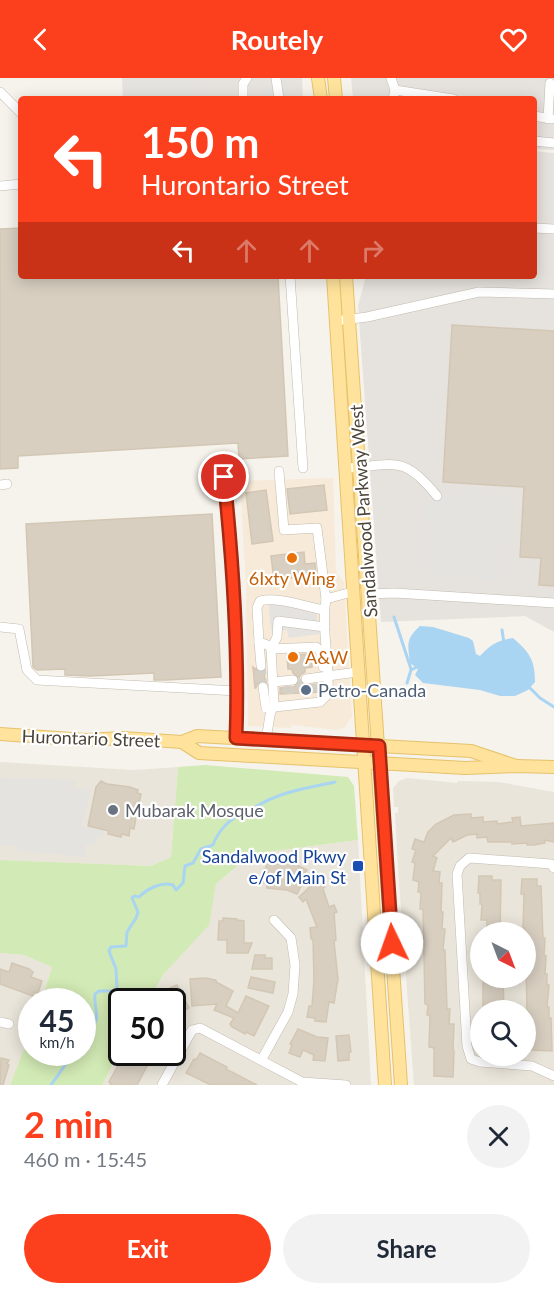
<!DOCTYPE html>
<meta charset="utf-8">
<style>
:root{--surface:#fff;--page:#f2f2f3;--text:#1f2937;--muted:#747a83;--accent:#fc3f1d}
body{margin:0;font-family:Lato,sans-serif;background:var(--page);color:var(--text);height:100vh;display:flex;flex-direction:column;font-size:22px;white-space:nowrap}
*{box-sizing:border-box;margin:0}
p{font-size:20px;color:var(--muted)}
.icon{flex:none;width:33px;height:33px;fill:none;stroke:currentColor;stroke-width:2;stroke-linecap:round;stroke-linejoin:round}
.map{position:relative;height:1007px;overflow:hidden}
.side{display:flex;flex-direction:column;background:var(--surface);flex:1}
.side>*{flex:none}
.banner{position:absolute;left:18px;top:18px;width:519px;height:183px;border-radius:6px;box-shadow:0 3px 15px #0003;background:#fc3f1d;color:#fff;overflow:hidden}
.needle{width:39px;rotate:138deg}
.fabs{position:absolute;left:470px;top:844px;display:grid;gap:12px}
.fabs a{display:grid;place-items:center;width:66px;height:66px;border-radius:50%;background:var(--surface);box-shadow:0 3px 15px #0003;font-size:30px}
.speed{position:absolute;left:18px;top:910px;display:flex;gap:12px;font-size:30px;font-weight:700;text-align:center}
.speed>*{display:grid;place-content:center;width:78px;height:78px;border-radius:50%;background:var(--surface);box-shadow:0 3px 15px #0003;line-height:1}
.speed small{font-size:15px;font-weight:400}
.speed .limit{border:3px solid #111;border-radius:9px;background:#fff;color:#111}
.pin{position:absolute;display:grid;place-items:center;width:51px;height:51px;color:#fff;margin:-26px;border:3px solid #fff;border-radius:50%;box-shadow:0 2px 6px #0007}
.me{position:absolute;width:66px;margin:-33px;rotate:357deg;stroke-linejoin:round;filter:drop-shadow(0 0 4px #0008)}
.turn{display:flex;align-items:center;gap:21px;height:126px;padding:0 24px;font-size:27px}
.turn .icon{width:78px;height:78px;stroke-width:2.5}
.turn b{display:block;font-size:42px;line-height:51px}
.lanes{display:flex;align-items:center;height:57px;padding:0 24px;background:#0003;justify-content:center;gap:30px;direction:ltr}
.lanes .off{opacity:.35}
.round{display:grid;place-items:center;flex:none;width:63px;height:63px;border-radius:32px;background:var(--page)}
.overview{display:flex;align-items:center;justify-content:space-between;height:102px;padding:0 24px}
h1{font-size:36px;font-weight:700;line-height:45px;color:var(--accent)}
.cta{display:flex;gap:12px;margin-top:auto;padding:12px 24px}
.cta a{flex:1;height:69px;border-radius:36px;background:var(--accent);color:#fff;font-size:24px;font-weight:700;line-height:69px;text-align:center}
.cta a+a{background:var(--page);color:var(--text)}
header{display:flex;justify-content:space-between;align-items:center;height:78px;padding:0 24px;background:var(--accent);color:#fff;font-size:27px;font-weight:700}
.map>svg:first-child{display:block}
</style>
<header><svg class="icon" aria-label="back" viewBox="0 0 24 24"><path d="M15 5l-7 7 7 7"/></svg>Routely<svg class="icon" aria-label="heart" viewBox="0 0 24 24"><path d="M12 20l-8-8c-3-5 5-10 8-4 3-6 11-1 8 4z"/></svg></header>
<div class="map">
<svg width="554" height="1007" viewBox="0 0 554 1007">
<rect width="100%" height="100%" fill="#f6f3ec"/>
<g fill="#eae5da" fill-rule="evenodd">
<path d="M0,684L133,692L178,689L171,779L151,788L0,782Z"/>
<path d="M407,700L457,705L458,703L499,704L554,714V1007H414L398,790L395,735H398V729H394L393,710L399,703ZM480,855H525V900H480ZM480,933H525V978H480Z"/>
<path d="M358,762L371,1007H102L121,971L122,975H172V924H148L163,897L208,847L216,806L253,776Z"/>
<path d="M0,875L24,877L52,889L41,924H32L31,953L10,1007H0Z"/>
</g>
<path fill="#f7ead8" d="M333,400L336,494L344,504L352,638L345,649L337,652L292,647L291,650L248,648L246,510L240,403Z"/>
<g fill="#e6e2dd">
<path d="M122,0H302L303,21H123Z"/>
<path d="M351,0H554V72L534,71V21H353Z"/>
<path d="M534,73L554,75V554L525,538L381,544L358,228L366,198H534Z"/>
</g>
<path fill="#d2eab5" d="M205,687L348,699L354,708L358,762L252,776L216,806L209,847L163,897L148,924H122L121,971L102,1007H10L31,953L32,975H82V924H41L52,889L24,877L0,875V782L151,788L171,779L178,689Z"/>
<g fill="#e5e3e0">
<path d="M123,0H205L207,21H123Z"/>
<path d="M271,0H289L290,21H265V10L271,9Z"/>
<path d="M547,85H554V143H550V136H544Z"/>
<path d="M456,410L505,412V418L513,419L510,494H501L500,502L429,500V492L421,491L423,425H431V418L455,419Z"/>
<path d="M282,518L284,526L315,528L320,556L289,560L287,552H271L268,519Z"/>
<path d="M0,699L75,702V710L91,711L82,748L104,753L103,761L97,760V767L86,766L85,779L16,773L15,768L0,767Z"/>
</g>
<path fill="#a9d4f2" d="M420,548L433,549L469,560L473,563L476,576L480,578C490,567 498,562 513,560C530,575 535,582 535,604L528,612L515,618H500L480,612L423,605L415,597L418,591L410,585C408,566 405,562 420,548Z"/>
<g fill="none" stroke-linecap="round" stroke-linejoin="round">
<g stroke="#a9d4f2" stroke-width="3">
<path d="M394,539L411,591"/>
<path d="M502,552L504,565"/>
<path d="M407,605L411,592L419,588"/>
<path d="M528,608L540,620L554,629"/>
<path d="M82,955C106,943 93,935 95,916L99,913H114L117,910L116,891L109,873L111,869L126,868L127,854L136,840L138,834L132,820L134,818L139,819C147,811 162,803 173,807L176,812L183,805L185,788L193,785L201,771L213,767C217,755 229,741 241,736C245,734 250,733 254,730C278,714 306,710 335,704"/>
<path d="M51,1007L70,980V975"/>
</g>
</g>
<g fill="#d8cfc1" stroke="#d3c7b4" stroke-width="1.5">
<path d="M21,150V198H278L288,378L239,381L238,365L18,378V390L0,391V151Z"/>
<path d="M452,247L554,253V508L539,507L541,480L520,479L524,409L443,404Z"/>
<path d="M324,407L327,432L290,436L287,411Z"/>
<path d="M266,412L273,463L252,466L246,415Z"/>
<path d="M212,436L221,599L166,602H154V595L91,598L65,597V591L37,592L33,589L26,446Z"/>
<path d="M304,474L305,486L315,485L316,497L274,502L271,478Z"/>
<path d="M311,576L312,589L305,590V594L301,596L299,600L293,595L292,591H288L287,577Z"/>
<path d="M253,589L259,594H264L265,603L258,604L256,610H255Z"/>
<path d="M300,603L304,607L319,606L321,612L320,614L280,616V610L294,609Z"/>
<path d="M101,703L107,706L130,709L138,712L137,715L141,716L139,727L135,726L132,740H136L134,751L130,750L129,758L122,756L121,759L108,756L109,753L88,748L96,709Z"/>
<path d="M471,736V740L483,739V744L497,743V746L513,744L512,740L520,739L521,748L554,745V764L544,762L545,765L534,767H527V765L512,766V764H488L487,759L477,760V756L467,757L453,764L451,760L433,778L437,780L433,793L440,794L439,805H442L441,834H443L442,851H445L443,872H445L447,931H450L449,946H454L453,972L454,973L453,999L434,998V970L429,969L430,937H427L428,927L425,926L423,831H420L421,814H418L419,804L413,802L415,785L412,784L416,772L412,771L415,761L424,764L428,754L436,746L454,737Z"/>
<path d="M282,784L295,786L307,792L305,795L307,796L297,816L287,812L267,810L266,805H264V791L266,790V786H282Z"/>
<path d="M479,798H492V802H501L500,855H487V842H481L482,826H480V815H478Z"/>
<path d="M522,801H537V808H541L543,860H545L544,877L546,878L545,896H547V907H549L547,929H549V940H551L552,973L530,972L531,937L527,932L525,850H523L524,816H521Z"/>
<path d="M320,802L325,808L323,811L329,829L334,827L337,834L334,835L336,862L334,863L338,901L334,925L329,924L326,944L315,943V940L307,939L309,928H312L314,902L313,861H311L310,850L317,849L306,821L303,824L299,819L315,804L316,805Z"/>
<path d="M223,840L237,841V842L244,843V865H252L248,875H227V862H218L219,843H223Z"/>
<path d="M255,877H265V880H272V891H252Z"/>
<path d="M12,885L29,891L33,894L31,899L42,903L38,915L34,914L33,918L0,906V891L9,894Z"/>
<path d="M251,899L275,904L273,915L248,910Z"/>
<path d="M206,900L216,902V904L233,913L226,928L238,935L246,918L269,928L254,958L246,954L245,956L232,949L230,946L234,940L214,932L217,926L192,928L190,901Z"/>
<path d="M491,900H503L504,933H486V929H483V903H491Z"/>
<path d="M177,907L189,930L182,934L170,910Z"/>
<path d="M298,951L317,959L328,960L325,983L313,982L314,977L303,972L300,979L289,975L292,967L290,966Z"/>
<path d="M349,957L351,974H349V982L338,983L336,958Z"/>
<path d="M121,973L122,975H154L137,1007H110L111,1005L109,1004L121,982L118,980Z"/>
<path d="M200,975L227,989L226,991L257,1007H211L186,995L194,981L196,982Z"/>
<path d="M1,980L9,982L7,986L9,987L3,1007H0Z"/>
</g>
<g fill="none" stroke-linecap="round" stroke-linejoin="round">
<g stroke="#d4d0c8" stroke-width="9" stroke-dasharray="9 4.5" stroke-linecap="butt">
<path d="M261,588L263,609"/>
<path d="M300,601L301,615"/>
<path d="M314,606V614"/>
<path d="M289,608V616"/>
</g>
<defs>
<g id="minor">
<path d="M276,0L279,21"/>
<path d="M391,0L395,12L393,21"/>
<path d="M395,12L453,21"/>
<path d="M0,14L21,35"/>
<path d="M243,21V6L247,0"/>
<path d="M534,38L552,41"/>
<path d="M548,41L550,5"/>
<path d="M534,63L554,65"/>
<path d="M0,108L21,106"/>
<path d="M534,150L554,151"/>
<path d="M290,198L303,390"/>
<path d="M343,242L367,239L479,214L554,216"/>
<path d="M347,390C395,387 403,376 437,418"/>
<path d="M279,393L284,452L317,450L326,521"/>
<path d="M224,399C233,485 239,573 236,660"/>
<path d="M0,407L7,406"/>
<path d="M369,516L395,515L554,525"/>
<path d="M0,549L19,551L27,592L37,602L237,613"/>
<path d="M259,564L261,588"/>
<path d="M273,569L259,564L257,530L260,523C276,518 307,529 324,532"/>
<path d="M271,571L316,569L320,572L323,589"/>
<path d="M306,601L357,594"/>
<path d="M273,604L293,602"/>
<path d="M263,609L266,630L320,624L328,616C330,584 321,552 326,521L352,514"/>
<path d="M266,662L270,637L274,626L271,571L277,559L278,543L325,549"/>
<path d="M554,790L551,786L469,780L460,788L457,796L467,968L471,981L480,984L532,988L554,998"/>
<path d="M0,944L9,946"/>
<path d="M262,981L288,934L293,916L295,887L291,860L274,842"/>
<path d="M162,1007L192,952L200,950L302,1004L346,1007"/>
</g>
<g id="major">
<path d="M318,0L321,21"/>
<path d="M334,0L336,21"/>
<path d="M333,198L385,1007"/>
<path d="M346,198L401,1007"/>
<path d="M0,656L86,662L123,660L182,664L197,658L471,673L516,688"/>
<path d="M182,664L199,675L465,690L516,688L554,689"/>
</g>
</defs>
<use href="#minor" stroke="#c2bbae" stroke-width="10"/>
<use href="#major" stroke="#e6c16a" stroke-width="14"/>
<use href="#minor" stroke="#fff" stroke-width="9"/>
<use href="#major" stroke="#ffe39c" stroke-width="12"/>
</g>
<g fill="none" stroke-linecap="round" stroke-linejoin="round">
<defs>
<path id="route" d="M224,399C233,485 239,574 236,660L379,668L392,865"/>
</defs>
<use href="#route" stroke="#a42913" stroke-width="15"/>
<use href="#route" stroke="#fc3f1d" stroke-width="10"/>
</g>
<g fill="#e8710a" stroke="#fff" stroke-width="2">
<circle cx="292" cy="480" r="6"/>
<circle cx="293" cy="579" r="6"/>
</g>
<circle fill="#5c6f8a" stroke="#fff" stroke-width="2" cx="306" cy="612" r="6"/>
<circle fill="#6b7280" stroke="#fff" stroke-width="2" cx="113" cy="732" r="6"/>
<rect fill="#1a4fb4" stroke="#fff" stroke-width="2" x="352" y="782" width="12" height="12" rx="3"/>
<g text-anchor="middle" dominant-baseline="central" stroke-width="4.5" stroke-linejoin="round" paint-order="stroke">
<g font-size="18" fill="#4b4439" stroke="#fff">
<text transform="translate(363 433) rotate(-94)">Sandalwood Parkway West</text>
<text transform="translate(91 660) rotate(2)">Hurontario Street</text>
</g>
<g font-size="18" fill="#c56008" stroke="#fff">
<text x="292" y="500">6Ixty Wing</text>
<text x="305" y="579" text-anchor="start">A&amp;W</text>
</g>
<g font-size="18" fill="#4e5e75" stroke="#fff" text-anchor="start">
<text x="318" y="612">Petro-Canada</text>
</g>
<g font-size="18" fill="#5b616d" stroke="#fff" text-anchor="start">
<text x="125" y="732">Mubarak Mosque</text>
</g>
<g font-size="18" fill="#164399" stroke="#fff" text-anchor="end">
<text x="346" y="778">Sandalwood Pkwy<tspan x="346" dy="21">e/of Main St</tspan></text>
</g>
</g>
</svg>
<div class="fabs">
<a><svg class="needle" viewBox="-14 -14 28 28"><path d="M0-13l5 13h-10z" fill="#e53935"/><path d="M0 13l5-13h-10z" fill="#747a83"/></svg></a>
<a><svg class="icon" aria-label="search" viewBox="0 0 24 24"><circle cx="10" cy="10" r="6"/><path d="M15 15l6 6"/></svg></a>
</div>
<div class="speed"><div>45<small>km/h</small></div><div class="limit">50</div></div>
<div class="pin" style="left:224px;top:399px;background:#d93025"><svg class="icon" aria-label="arrive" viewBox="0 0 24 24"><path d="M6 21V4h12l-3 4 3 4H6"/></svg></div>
<svg class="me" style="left:392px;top:865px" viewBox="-20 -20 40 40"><circle r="19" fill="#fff"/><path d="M0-13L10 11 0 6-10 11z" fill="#fc3f1d"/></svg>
<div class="banner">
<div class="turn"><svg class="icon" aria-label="left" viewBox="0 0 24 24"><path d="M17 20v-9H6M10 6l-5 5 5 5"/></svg><div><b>150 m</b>Hurontario Street</div></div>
<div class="lanes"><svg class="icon" aria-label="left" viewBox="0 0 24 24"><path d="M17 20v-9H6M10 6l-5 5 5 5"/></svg><svg class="icon off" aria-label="ahead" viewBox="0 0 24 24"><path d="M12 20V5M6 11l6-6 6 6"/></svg><svg class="icon off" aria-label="ahead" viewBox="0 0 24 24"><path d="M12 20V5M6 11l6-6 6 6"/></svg><svg class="icon off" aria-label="right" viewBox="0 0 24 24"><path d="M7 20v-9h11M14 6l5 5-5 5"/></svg></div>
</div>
</div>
<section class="side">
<div class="overview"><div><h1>2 min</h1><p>460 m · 15:45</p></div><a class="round"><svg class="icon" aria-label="close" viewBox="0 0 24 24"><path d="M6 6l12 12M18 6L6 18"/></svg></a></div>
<div class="cta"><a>Exit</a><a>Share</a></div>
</section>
